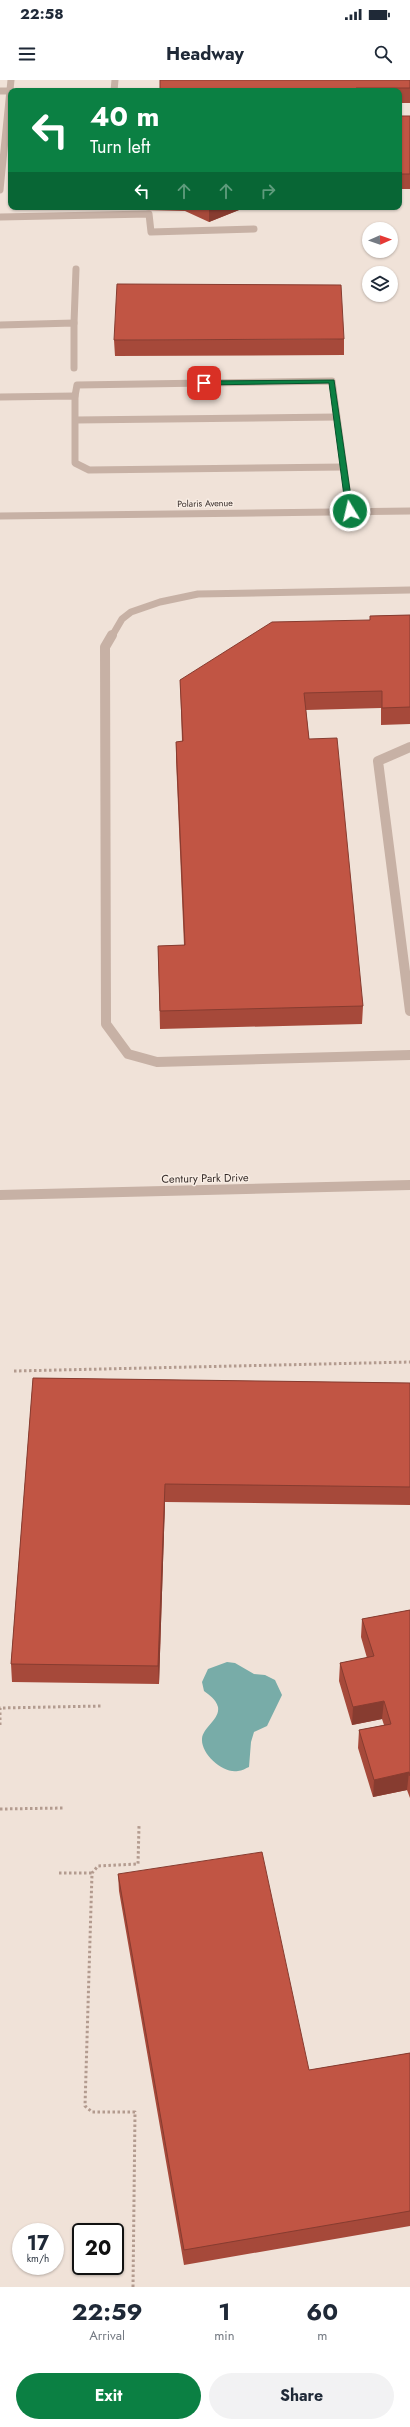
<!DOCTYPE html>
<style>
:root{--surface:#fff;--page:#f2f2f3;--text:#1f2937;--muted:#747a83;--accent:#0b8043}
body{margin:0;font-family:Jost,sans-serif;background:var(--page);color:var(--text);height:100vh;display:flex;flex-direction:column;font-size:15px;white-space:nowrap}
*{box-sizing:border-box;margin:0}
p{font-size:13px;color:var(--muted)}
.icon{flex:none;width:22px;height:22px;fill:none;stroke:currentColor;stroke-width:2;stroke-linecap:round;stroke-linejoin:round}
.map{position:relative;height:2207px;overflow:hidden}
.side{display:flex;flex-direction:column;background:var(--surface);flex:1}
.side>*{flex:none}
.banner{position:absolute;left:8px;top:8px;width:394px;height:122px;border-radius:8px;box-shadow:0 1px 3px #0004;background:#0b8043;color:#fff;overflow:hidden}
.needle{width:26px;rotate:88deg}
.controls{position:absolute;left:362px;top:142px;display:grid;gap:8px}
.controls a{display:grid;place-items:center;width:36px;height:36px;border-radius:50%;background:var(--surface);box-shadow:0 1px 3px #0004;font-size:20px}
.speed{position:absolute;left:12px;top:2143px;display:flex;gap:8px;font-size:20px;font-weight:700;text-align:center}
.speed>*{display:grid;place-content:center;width:52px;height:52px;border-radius:50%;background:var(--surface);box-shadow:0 1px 3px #0004;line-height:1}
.speed small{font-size:10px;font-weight:400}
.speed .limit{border:2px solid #111;border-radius:6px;background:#fff;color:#111}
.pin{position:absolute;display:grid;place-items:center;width:34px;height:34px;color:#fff;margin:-17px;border-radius:8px;box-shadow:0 2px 6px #0006}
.me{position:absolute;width:44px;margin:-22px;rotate:351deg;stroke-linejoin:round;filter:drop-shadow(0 0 3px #0008)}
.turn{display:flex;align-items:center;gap:14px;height:84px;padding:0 16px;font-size:18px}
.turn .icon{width:52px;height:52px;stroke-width:2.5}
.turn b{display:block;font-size:28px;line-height:34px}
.lanes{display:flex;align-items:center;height:38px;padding:0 16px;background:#0003;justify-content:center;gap:20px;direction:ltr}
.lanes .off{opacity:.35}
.eta{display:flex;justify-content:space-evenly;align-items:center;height:68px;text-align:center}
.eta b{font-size:24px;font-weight:700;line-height:28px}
.action{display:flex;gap:8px;margin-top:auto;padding:8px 16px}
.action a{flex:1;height:46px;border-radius:24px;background:var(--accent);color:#fff;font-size:16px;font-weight:700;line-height:46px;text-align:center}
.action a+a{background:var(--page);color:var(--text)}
.status{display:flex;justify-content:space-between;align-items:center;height:28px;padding:0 20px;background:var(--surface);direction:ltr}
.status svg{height:11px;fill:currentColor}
header{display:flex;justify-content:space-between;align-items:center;height:52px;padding:0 16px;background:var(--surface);font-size:18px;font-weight:700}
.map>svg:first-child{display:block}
</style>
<div class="status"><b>22:58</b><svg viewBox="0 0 49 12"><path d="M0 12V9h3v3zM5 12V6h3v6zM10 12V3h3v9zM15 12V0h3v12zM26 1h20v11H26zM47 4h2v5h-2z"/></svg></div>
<header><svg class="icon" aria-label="menu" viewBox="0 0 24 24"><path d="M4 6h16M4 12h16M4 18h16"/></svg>Headway<svg class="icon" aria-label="search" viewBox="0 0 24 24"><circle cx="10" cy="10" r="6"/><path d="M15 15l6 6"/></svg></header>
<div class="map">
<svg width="410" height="2207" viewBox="0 0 410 2207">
<rect width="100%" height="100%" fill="#f0e2d8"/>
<path fill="#78aca8" d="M227,1582L235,1583L254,1594L265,1595L275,1600L282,1615L267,1646L254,1652L251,1662L249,1687C246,1688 242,1691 238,1691C223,1694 201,1674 202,1659C203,1647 220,1640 218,1627C216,1619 209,1615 204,1611L202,1602L208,1589Z"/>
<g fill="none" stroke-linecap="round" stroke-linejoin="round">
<g stroke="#b39b8f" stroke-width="3" stroke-dasharray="2.5 2.5" stroke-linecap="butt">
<path d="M14,1291L410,1282"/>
<path d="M0,1645V1628L102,1626"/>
<path d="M0,1729L63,1728"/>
<path d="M59,1793H92"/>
<path d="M133,2207L135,2032H92L85,2026L92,1793L98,1786L138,1784L139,1746"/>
</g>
<g stroke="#c7b1a5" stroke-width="7">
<path d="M0,11H9"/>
<path d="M114,11L115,0"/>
<path d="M0,137L149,134L151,152L254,149"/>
<path d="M74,243L76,189"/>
<path d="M0,245L74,243V288"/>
<path d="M75,316L77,305L332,301L350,431"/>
<path d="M0,317L75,316V383L89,390L344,387"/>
<path d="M76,340L336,337"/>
<path d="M112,556L122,539L131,532L160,522L198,514L410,510"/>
</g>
<g stroke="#c7b1a5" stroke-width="10">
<path d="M112,555L105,567L106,944L128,974L157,982L410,975"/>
<path d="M410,667L378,681L410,931"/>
</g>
<path stroke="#c7b1a5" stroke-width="10" d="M0,1115L410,1105"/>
<g stroke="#c7b1a5" stroke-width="7">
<path d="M0,110L11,0"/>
<path d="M0,436L410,431"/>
</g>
</g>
<g fill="#a6493a">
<path d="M160,0H410V23H399V11H160Z"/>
<rect x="399" y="36" width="11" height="73"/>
<path d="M144,127H271V130H239L209,142L185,131L145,130Z"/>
<path d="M344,259V275L115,276L114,260Z"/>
<path d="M410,535V644L381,645V628L306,630L309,659L363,926L362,944L160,949L158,866L184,865L176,679V662L182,661L180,600L370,540V536Z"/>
<path d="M33,1298L410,1303V1425L165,1422L159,1604L12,1602L11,1584Z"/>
<path d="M410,1530V1718L407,1710L373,1717L358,1668L359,1650L384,1645L382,1639L352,1645L339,1601L340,1583L367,1578L361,1557L362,1539Z"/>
<path d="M118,1794L309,1990L410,1973V2146L184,2185L119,1811Z"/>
</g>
<g fill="#873c30">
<path d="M209,127H239V130L209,142Z"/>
<path d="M165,1404V1422L159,1604L158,1586Z"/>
<path d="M384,1621L382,1639L352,1645L353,1627Z"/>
<path d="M409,1692L407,1710L373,1717L374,1700Z"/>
</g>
<g fill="#c15544" stroke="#873c30">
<path d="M160,0H410V8H356V11H226V10H160Z"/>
<rect x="399" y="36" width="11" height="58"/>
<path d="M117,204L341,205L344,259L114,260Z"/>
<path d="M410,535V627L382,628V611L304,613L309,659L337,658L363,926L160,931L158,866L185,865L176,662L183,661L180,600L272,542L370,540V536Z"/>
<path d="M33,1298L410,1303V1407L165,1404L158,1586L11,1584Z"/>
<path d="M410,1530V1696L409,1692L374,1700L359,1650L391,1644L384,1621L353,1627L340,1583L374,1576L362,1539Z"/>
<path d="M262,1772L309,1990L410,1973V2131L184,2170L118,1794Z"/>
</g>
<path fill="#0b8043" stroke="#07532c" d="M334,300L353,431L350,434L346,431L329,303L204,305L201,303L204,301Z"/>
<g text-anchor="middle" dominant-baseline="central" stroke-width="3" stroke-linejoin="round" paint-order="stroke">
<g font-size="9" fill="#332926" stroke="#f8ede4">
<text transform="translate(205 423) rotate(-1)">Polaris Avenue</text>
</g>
<g font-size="11" fill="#332926" stroke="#f8ede4">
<text transform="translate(205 1098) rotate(-1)">Century Park Drive</text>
</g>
</g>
</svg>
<div class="controls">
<a><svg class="needle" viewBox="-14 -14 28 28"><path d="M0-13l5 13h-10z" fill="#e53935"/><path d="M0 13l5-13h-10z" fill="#747a83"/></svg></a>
<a><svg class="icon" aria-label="layers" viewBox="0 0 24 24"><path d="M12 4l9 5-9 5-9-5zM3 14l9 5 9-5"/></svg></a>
</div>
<div class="speed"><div>17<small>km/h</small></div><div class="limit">20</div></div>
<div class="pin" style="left:204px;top:303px;background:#d93025"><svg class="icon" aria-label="arrive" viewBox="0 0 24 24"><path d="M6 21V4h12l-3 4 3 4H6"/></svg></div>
<svg class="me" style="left:350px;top:431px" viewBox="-20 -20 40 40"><circle r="17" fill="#0b8043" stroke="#fff" stroke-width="3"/><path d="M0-11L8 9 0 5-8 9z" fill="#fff"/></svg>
<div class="banner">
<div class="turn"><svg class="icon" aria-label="left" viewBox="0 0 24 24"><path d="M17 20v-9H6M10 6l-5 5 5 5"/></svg><div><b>40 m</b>Turn left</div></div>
<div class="lanes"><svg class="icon" aria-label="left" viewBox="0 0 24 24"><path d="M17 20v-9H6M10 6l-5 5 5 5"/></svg><svg class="icon off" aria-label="ahead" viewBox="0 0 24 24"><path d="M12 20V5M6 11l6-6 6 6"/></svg><svg class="icon off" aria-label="ahead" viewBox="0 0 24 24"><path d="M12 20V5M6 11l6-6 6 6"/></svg><svg class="icon off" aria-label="right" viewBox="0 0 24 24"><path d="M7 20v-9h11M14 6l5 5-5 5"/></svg></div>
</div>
</div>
<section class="side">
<div class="eta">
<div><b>22:59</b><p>Arrival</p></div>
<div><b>1</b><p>min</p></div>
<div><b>60</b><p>m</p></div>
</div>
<div class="action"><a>Exit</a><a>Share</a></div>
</section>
